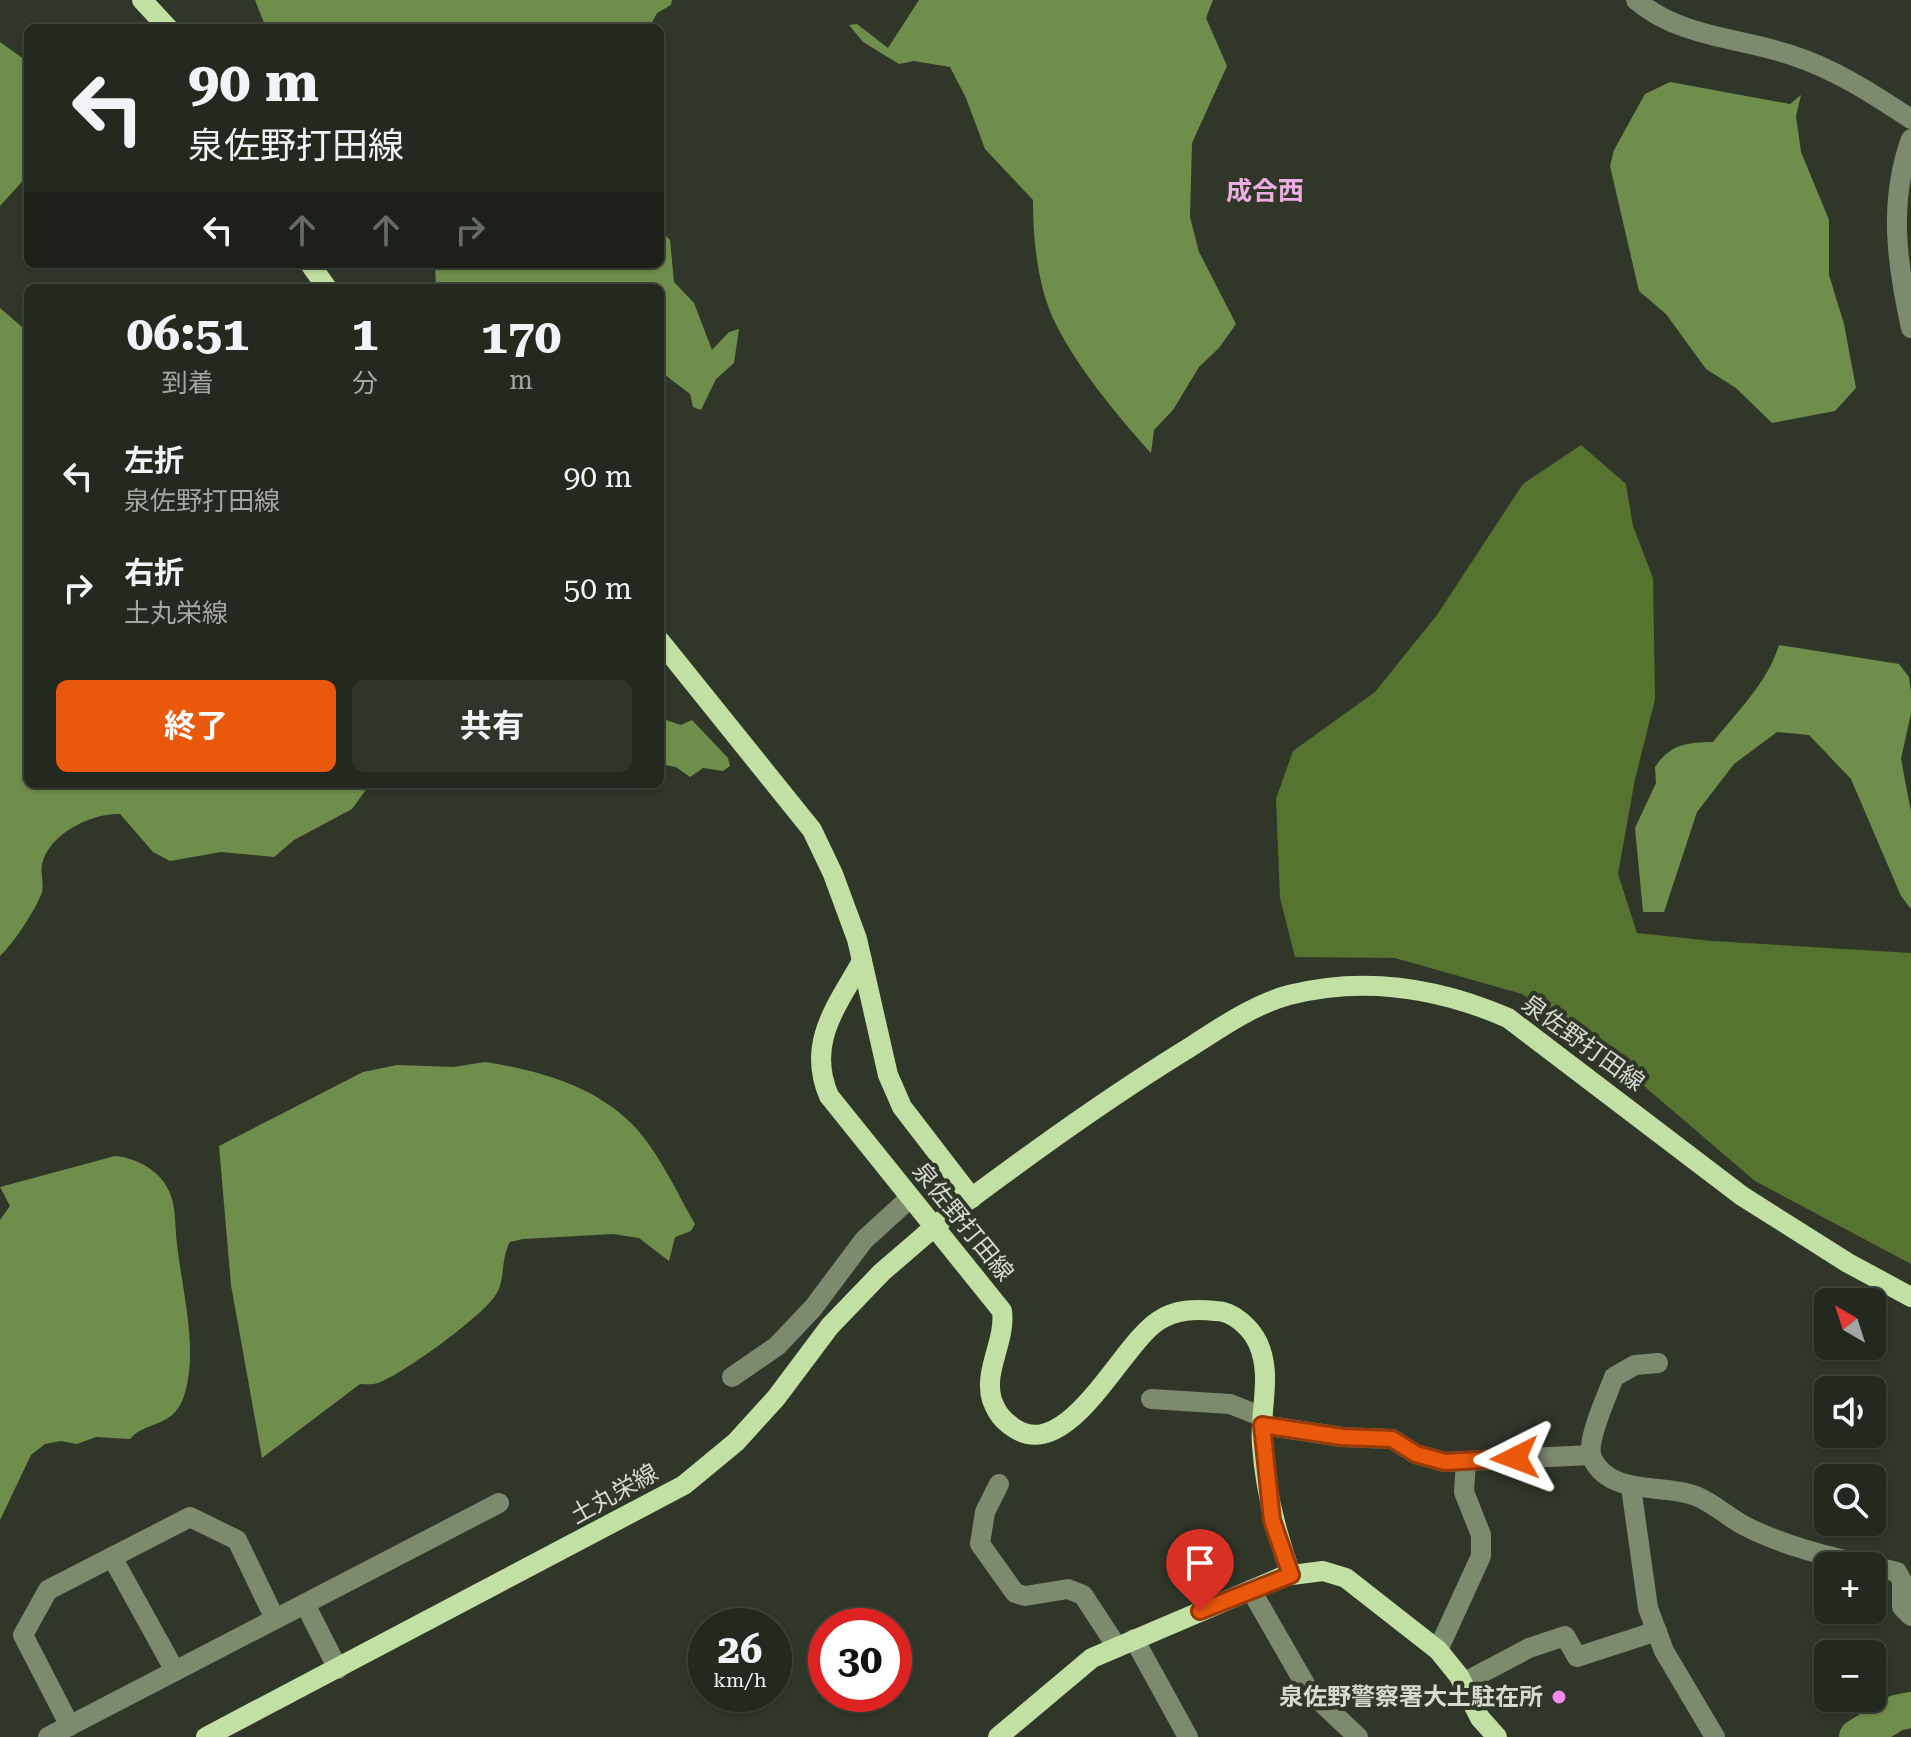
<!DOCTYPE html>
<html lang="ja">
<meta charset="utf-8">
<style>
:root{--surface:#24291f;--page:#30352c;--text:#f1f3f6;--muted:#a3a6a4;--line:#41453d;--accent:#ea580c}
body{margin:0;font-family:"Roboto Serif","Noto Sans JP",serif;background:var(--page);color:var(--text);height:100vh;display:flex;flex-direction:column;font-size:30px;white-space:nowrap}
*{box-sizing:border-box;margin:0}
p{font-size:26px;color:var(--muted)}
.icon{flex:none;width:44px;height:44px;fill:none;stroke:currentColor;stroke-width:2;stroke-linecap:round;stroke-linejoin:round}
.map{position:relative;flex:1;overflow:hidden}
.sheet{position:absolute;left:24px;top:284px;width:640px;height:504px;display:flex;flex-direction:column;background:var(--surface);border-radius:12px;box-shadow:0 2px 6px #0004,0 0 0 2px var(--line)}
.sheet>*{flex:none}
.hud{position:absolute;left:24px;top:24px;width:640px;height:244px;border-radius:12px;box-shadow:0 2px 6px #0004,0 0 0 2px var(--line);background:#24291f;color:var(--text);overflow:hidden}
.needle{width:52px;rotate:321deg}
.buttons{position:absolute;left:1814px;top:1288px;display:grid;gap:16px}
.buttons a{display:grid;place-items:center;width:72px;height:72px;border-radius:12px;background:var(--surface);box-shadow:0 2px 6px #0004,0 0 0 2px var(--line);font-size:40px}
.speed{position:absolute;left:688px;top:1608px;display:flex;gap:16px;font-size:40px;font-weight:700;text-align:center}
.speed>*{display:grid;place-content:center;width:104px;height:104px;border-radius:50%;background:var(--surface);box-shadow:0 2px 6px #0004,0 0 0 2px var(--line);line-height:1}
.speed small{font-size:20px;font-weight:400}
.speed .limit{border:12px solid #d22;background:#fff;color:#111}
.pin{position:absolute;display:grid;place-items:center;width:68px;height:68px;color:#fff;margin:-82px -34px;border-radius:50% 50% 50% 0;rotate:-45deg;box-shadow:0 0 8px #0007}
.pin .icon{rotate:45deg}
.me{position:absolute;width:88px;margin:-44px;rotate:267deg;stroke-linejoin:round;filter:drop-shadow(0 0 6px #0008)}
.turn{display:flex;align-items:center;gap:28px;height:168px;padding:0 32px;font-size:36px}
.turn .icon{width:104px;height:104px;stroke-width:2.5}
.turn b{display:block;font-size:56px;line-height:68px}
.lanes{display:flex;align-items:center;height:76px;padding:0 32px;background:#0003;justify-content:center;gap:40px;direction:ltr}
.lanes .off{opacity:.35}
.eta{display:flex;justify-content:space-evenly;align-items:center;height:136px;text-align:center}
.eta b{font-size:48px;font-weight:700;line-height:56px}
.primary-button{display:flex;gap:16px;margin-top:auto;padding:16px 32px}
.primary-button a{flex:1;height:92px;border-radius:12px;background:var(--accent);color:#fff;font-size:32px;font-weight:700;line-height:92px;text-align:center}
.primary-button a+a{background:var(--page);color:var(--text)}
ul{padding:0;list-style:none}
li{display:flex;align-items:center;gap:24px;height:112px;padding:0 32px}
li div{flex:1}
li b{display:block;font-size:30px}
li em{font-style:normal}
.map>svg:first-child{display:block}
</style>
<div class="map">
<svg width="1911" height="1737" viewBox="0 0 1911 1737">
<rect width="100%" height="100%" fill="#303729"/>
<path fill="#567330" d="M1581,445L1626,484L1633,526L1653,578L1655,699L1635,779L1618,874L1637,933L1712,941L1911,953V1264L1755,1181L1644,1086L1522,994L1395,958L1295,957L1280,898L1276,799L1293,751L1375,692L1437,615L1523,484Z"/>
<g fill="#708e4b">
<path d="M255,0H672L671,5L657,13L649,28H266Z"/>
<path d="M919,0H1213L1206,18L1227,66L1192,143L1190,217L1199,252L1236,324L1219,348L1199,367L1173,410L1154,430L1151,453C1118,417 1072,361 1052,316C1037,281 1033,238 1033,200L985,149L966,98L950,67L914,61L899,64L863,42L849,25L857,24L888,48Z"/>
<path d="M0,42L28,62V175L0,206Z"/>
<path d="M1670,82L1790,104L1801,95L1796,116L1801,152L1829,220V275L1844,324L1856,388L1835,411L1772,423L1736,388L1706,369L1666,314L1639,291L1610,166L1614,150L1645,94Z"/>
<path d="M660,230L670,240L674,282L694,303L712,350L729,332L739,329L734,363L716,379L701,410L693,407L690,394L660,371V288H436L435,264H660Z"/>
<path d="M0,308L28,332V784H370L352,809L294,840L274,857L221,852L170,861L153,852L120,814C91,813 49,834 42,864C40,874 45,886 41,895C34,912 13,944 0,956Z"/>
<path d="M1779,645L1899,664L1909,677L1911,693V713L1901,759L1911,812V909L1901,896L1851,779L1809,735L1777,732L1734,764L1697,812L1664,912H1643L1635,828L1656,783L1655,767C1670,745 1686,742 1713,742C1736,713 1768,682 1779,645Z"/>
<path d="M660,718L681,725L692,720L728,758L730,766L723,771L703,768L690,777L676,767L660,764Z"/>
<path d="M485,1062C537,1070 593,1085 632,1124C659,1152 676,1191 695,1224L691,1231L675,1237L669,1261L639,1238L613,1234L523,1239L510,1242C500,1260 506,1280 495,1296C480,1318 403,1374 378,1383C372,1385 366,1384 360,1384L262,1458L231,1285L219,1146L363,1072L397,1065L453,1067Z"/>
<path d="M115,1156C138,1158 163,1172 171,1196C176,1210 175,1229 177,1244C182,1291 199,1350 184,1396C173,1429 146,1420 130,1439L96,1437L77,1444L61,1441L45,1444L31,1455L0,1520V1220L10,1206L0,1187Z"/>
</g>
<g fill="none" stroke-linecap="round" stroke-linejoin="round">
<path stroke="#708e4b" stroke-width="36" d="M1857,1737L1896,1713L1911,1710"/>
<g stroke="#7c8a6d" stroke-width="20">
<path d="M1636,0C1681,38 1738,37 1791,55C1835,69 1873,94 1911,119"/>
<path d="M1911,139C1888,202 1897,264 1911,328"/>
<path d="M1658,1363L1635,1365L1614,1377C1608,1394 1585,1442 1592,1458C1610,1497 1664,1483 1696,1496C1713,1503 1727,1516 1743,1525C1783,1546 1827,1556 1870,1566"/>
<path d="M732,1377L777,1346L813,1308L864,1240L910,1198"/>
<path d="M1151,1399L1230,1404L1263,1417"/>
<path d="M1262,1425L1342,1437L1392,1439L1416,1454L1445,1462L1591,1455"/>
<path d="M999,1484L985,1512L980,1544L1015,1593L1025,1596L1068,1589L1083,1595L1117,1647"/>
<path d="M1631,1487L1648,1608L1664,1651L1715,1737"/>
<path d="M112,1557L175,1671"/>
<path d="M1872,1566L1897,1572L1902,1581V1607L1911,1616"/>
<path d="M1251,1590L1309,1691L1358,1737"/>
<path d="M305,1604L338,1669"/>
<path d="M1134,1639L1188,1737"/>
<path d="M1438,1650L1481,1556V1535L1464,1492L1466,1461"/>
<path d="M1463,1683L1529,1648L1565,1636L1577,1657L1657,1631"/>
<path d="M70,1726L23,1635L48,1590L190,1517L237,1540L275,1619"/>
<path d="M48,1737L499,1503"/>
</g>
<g stroke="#c2e0a4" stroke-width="20">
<path d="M142,0L168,28"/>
<path d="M310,264L327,288"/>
<path d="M660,641L812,830L833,874L857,939L888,1075L902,1107L972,1198"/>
<path d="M862,961C837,1006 806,1043 829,1096L1002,1311C1006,1341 983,1371 992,1400C997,1413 1002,1420 1014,1428C1068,1464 1120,1346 1158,1321C1176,1309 1195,1309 1216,1311C1233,1311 1251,1328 1258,1343C1273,1376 1259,1411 1262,1445C1265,1491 1276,1532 1291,1575"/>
<path d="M947,1216C1026,1157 1107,1098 1192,1046C1221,1027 1255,1004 1289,995C1364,976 1439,988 1508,1018L1742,1196L1848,1263L1911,1297"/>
<path d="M206,1737L684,1485L736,1442L776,1398L830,1326L882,1272L925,1235"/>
<path d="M998,1737L1092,1658L1284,1576L1323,1571L1346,1578L1438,1650L1459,1676L1480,1718L1497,1737"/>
</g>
<path stroke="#c2e0a4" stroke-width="20" d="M925,1235L947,1216"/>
</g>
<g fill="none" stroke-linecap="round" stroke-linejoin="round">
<defs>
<path id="route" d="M1200,1611L1291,1575L1272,1520L1262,1425L1342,1437L1392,1439L1416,1454L1445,1462L1515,1458"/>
</defs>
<use href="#route" stroke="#983908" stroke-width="20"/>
<use href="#route" stroke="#ea580c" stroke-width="14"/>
</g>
<circle fill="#f888eb" stroke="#303729" stroke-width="3" cx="1559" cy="1697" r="8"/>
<g text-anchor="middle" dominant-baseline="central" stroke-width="8" stroke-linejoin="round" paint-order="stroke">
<g font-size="24" fill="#d6dbd2" stroke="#303729">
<text transform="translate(1583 1043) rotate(36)">泉佐野打田線</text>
<text transform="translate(963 1222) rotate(51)">泉佐野打田線</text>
<text transform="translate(614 1494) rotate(-29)">土丸栄線</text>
</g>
<g font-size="24" font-weight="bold" fill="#d6dbd2" stroke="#303729" text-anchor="end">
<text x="1543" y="1697">泉佐野警察署大土駐在所</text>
</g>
<g font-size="26" font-weight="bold" fill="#ebade2" stroke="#303729">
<text x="1265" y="191">成合西</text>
</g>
</g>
</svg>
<div class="buttons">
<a><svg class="needle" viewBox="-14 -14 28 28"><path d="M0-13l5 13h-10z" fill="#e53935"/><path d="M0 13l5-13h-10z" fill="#a3a6a4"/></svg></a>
<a><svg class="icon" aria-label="sound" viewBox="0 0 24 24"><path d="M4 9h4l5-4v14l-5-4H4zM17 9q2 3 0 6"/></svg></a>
<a><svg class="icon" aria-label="search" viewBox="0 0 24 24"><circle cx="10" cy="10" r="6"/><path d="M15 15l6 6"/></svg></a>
<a>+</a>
<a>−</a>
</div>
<div class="speed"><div>26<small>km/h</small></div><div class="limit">30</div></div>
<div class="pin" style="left:1200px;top:1611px;background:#d93025"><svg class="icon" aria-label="arrive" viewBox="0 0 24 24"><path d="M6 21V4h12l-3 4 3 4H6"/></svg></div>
<svg class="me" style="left:1515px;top:1458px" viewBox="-20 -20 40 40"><path d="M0-17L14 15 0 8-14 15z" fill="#ea580c" stroke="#fff" stroke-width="4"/></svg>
<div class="hud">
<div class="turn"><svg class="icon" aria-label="left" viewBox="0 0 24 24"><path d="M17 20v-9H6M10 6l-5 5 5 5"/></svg><div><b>90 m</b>泉佐野打田線</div></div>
<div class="lanes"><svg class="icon" aria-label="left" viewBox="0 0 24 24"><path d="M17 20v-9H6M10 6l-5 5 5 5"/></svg><svg class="icon off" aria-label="ahead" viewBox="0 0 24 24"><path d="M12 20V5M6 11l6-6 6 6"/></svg><svg class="icon off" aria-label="ahead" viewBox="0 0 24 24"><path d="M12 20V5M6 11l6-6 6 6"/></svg><svg class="icon off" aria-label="right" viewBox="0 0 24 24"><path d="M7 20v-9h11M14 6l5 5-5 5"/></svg></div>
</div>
<section class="sheet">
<div class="eta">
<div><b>06:51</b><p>到着</p></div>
<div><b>1</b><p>分</p></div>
<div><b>170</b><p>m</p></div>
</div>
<ul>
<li><svg class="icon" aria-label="left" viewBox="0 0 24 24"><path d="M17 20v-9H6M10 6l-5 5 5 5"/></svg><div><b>左折</b><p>泉佐野打田線</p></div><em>90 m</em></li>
<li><svg class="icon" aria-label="right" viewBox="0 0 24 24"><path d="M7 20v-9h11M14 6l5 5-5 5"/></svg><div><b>右折</b><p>土丸栄線</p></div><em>50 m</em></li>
</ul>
<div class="primary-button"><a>終了</a><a>共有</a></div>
</section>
</div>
